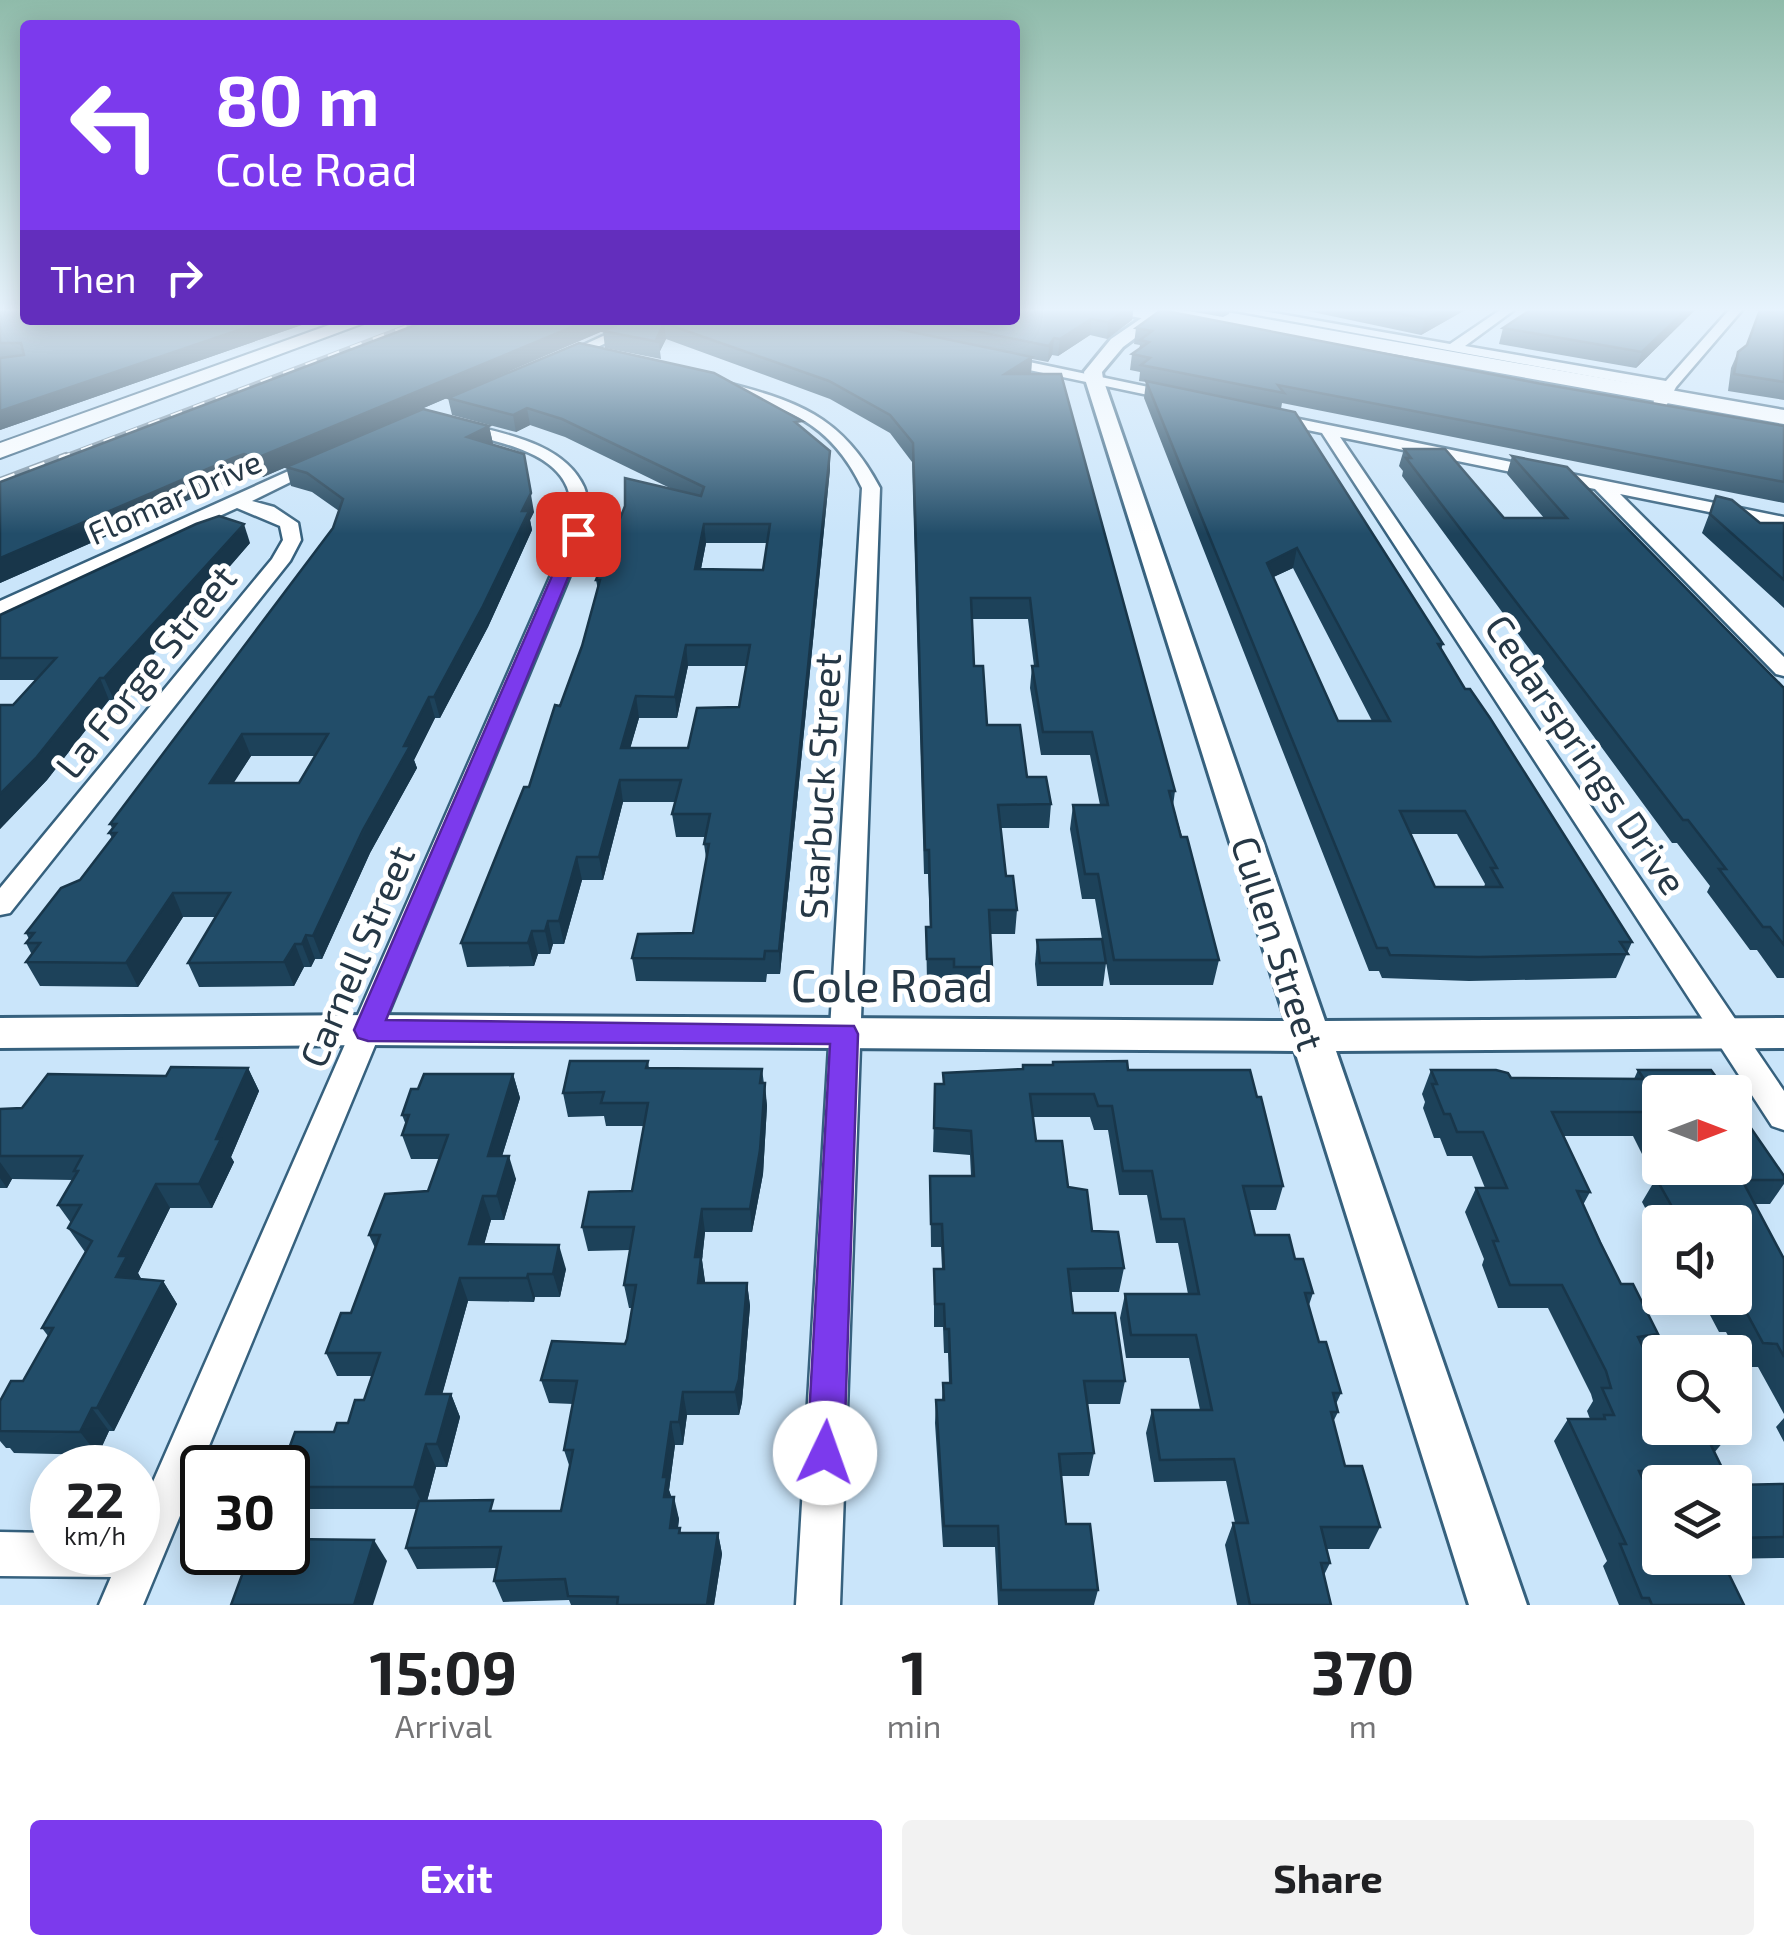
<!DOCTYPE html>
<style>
:root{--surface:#fff;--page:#f2f2f2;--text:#202124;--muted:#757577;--accent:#7c3aed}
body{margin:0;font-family:"Exo 2",sans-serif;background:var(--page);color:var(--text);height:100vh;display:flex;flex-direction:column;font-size:38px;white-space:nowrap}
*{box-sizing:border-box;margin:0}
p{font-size:32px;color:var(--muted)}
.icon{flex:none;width:55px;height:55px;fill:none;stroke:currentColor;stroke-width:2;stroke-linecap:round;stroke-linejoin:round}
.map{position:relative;height:1605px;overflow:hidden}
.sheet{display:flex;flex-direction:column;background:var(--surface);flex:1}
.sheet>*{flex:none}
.hud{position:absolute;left:20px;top:20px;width:1000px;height:305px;border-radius:10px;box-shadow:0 5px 25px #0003;background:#7c3aed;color:#fff;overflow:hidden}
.needle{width:65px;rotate:90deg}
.buttons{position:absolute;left:1642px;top:1075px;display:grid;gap:20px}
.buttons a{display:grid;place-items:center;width:110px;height:110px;border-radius:10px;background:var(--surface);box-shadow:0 5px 25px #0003;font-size:50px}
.speed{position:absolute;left:30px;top:1445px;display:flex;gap:20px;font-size:50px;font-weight:700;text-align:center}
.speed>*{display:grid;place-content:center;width:130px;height:130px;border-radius:50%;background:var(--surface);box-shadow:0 5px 25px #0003;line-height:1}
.speed small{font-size:25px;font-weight:400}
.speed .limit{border:5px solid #111;border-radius:15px;background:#fff;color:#111}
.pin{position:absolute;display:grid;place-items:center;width:85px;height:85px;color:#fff;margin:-42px;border-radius:20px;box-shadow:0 5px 15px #0006}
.me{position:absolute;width:110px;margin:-55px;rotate:3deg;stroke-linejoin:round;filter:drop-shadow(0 0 8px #0008)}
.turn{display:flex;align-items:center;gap:35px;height:210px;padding:0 30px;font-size:45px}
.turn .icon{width:130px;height:130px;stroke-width:2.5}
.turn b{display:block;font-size:70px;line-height:85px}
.then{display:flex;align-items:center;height:95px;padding:0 30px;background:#0003;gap:20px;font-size:38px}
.eta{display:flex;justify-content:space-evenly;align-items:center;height:170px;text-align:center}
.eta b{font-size:60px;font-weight:700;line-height:70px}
.cta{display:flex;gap:20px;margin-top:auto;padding:20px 30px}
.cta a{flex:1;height:115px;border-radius:10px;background:var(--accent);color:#fff;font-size:40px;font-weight:700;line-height:115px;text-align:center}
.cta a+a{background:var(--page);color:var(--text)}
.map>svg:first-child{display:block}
</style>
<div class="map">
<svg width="1784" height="1605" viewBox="0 0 1784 1605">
<rect width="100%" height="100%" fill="#cae5fa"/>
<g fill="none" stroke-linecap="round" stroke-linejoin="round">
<defs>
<g id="minor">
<path d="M1230,310H1257L1450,344L1500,310H1514L1465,346L1666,381L1729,310H1742L1676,387L1664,410L1659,412L1651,407L1660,389Z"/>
<path d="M638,320H656L567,361L555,358Z"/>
<path d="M1001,356L1177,393L1184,397L1177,401L996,363L994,360Z"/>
<path d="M719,381C795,400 842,415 880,488L840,1605H796L862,488C830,420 783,406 714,388V382Z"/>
<path d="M1274,414L1784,517V527L1620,494L1784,657V676L1776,674L1595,489L1340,437L1784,1091V1130L1772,1126L1322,433L1269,422V416Z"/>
<path d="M462,423C504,434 564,443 584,487C590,501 587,519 587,534L143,1605H99L111,1577L0,1576V1532L52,1533V1552H138V1516L569,534C569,519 573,501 567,487C551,449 491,441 456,431L454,428Z"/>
<path d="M313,460L327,464L252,501L274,507L298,523L301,540L290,561L10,913L0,915V888L272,559L283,540L280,526L237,508L7,613L0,615V601Z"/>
</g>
<path id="tertiary" d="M1152,311L1166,315L1123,347L1102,372L1103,379L1325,1021L1784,1018V1048L1336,1051L1527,1605H1469L1295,1051L368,1045L0,1048V1018L368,1015L1286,1021L1085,379L1084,372L1111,339Z"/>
<path id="secondary" d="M343,320H372L0,458V443Z"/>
<path id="primary" d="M1120,310H1215L1784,410V424L1214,322L1212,328L1205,330L1130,316Z"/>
</defs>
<use href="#minor" stroke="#36617e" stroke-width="5"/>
<use href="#tertiary" stroke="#36617e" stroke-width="6"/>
<use href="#secondary" stroke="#36617e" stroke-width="4"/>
<use href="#primary" stroke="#36617e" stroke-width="5"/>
<use href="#minor" fill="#fff" fill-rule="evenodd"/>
<use href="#tertiary" fill="#fff" fill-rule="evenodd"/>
<use href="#secondary" fill="#fff" fill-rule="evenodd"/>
<use href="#primary" fill="#fff" fill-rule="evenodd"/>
<defs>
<path id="rail-far1" d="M59,459L425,320"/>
<path id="rail" d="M0,481L66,456"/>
</defs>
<use href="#rail-far1" stroke="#768d9e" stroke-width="6"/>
<use href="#rail" stroke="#768d9e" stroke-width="8"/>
<use href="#rail-far1" stroke="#fff" stroke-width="4" stroke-dasharray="12" stroke-linecap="butt"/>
<use href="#rail" stroke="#fff" stroke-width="5" stroke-dasharray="16" stroke-linecap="butt"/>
</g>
<g fill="#1d425a" fill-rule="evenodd">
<path d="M0,310L316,320L0,430Z"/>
<path d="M1015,310H1133L1132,320L1107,339L1090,335L1058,356L1052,355L1048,362L1032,359L1031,373L1175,791L1173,806L1219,960L1213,985H1110L1095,899H1082L1070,829L1073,805H1100L1090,755H1041L1030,688L1032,666H1034L1028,619H972L974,666L987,725L1027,777L1051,804L1049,828H1001L1006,876L1017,910L1015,934H990L992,967L991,992H953V983H927L926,927H930L928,874H924L912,462L890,433L830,399L666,339L660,351L661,359L605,348L603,331L617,325L263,477L250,473L240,477L0,583V482L429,320H1015Z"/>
<path d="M1183,310H1230L1229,314L1223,317Z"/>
<path d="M1303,310H1465L1421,335Z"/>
<path d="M1530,310H1695L1636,368L1499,344L1503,328Z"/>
<path d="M1773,310H1784V400L1728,391L1731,368L1738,352L1746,346Z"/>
<path d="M1136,328L1542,384L1784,426V503L1282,403L1281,409L1443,644L1441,649L1465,689L1632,942L1616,978L1469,981L1382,978L1379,971H1369L1144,398L1146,382L1139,381L1140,372L1130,370L1132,354L1139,349L1140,345L1134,344ZM1293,568L1372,721H1338L1273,577ZM1410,834H1457L1485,884L1484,887H1435Z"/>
<path d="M448,398L803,429L830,469L780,974H767L766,982L636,981L632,958L693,933L706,858L704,844L706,837H676L672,814L675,802H623L603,880H582L564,944H553L550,954H538L534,966L467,967L461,943L529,787L560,706L582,646L598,590L596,580L674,490L565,437L530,425L516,432L452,415ZM706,543H767L763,570L701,569ZM688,666H746L739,707L688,748H630L639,718H677Z"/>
<path d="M489,426L493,444L492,445L534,512L530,520L532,530L488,627L440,718H435L414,760L417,768L370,853L322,959H315L311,967H304L294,986L199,987L188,963L216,917H183L138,987L40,986L26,962L32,955L26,943L29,939L26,933L80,880L112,838L109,833L112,828L110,824L333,528L339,511L312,492L291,486L286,467ZM251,756H315L299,783H233Z"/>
<path d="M1404,449L1504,518H1544L1507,474L1512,456L1784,688V978H1777L1757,950H1750L1707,892L1710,886L1677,843H1672L1402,476L1403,471L1399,466Z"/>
<path d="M1716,496L1760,523H1784V608L1702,533Z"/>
<path d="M250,543L114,700H109L47,780L0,829V705H13L37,680H0V615Z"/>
<path d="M1037,940L1106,963L1103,986H1037L1035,964Z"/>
<path d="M648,1061L649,1068L762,1069L767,1106L763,1174L752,1232H705L702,1260L705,1283H747L750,1306L742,1402L739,1415H687L683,1445H675L669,1490L679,1519L678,1528H680L681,1533H718L722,1554L714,1605H571L569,1600L503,1602L494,1581L496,1568L417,1569L406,1548L417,1509H289L288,1507V1468L348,1423L364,1400L372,1376H337L326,1353L351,1313L375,1248L369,1235L428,1191L439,1159H411L402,1135L406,1125L402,1115L418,1089L513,1074L520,1098L502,1156L516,1179L504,1220H491L484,1244L566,1269L560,1297H535L534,1302L468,1301L442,1394H451L460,1417L447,1467H436L427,1501L497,1511H561L570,1468L564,1450L573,1404L549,1403L541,1380L625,1344L627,1339L632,1308H629L624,1285L630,1250L588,1251L582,1227L632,1191L644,1126H606L604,1116L568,1117L563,1093Z"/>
<path d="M248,1068L259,1091L231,1157L234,1162L212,1208H170L138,1273L141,1279L163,1281L177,1304L114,1431H109L98,1455L14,1453L10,1448H6L0,1441V1401L23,1381L48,1336L42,1328L85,1252L68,1228L71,1223L58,1205L73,1180L12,1179L7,1188H0V1109L22,1108L166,1076Z"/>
<path d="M1128,1070L1283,1186L1276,1210H1249L1255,1235L1295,1259L1313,1293L1309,1305L1319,1342L1341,1393L1336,1404L1338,1412L1333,1422L1345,1466L1380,1527L1369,1549H1326L1330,1563L1324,1575L1331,1605H1237L1225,1545L1233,1523H1235L1226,1481L1154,1482L1146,1433L1152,1410H1200L1189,1358H1126L1120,1318L1125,1294H1188L1178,1243H1156L1147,1195H1119L1108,1130H1094L1090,1117H1033L1036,1141L1068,1187L1092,1231L1124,1268L1119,1292H1071L1073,1313L1125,1381L1120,1404H1087L1094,1453L1089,1476H1061L1066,1524L1098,1590L1094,1605H998L995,1547H943L935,1423L936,1400H942L943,1383H949L948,1353H944L943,1327H934V1269H942L941,1247H931L930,1176H971L970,1155L933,1152L935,1084H943V1073Z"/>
<path d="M1431,1070L1511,1078L1634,1079L1638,1070L1660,1092V1168H1735L1784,1176V1184L1770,1204H1755L1784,1259V1414L1758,1367H1745L1726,1332H1719L1701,1298H1735V1222H1660V1236L1642,1202L1655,1180L1633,1136H1563L1590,1192L1583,1205L1621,1284L1658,1334L1645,1352L1660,1428L1729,1435L1714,1453L1729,1482H1660V1493H1648L1660,1558H1735V1485L1784,1484V1558L1722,1559L1744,1605H1619L1603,1566L1607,1561L1554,1441L1568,1419H1590L1587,1411L1593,1401L1591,1394L1548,1308H1498L1482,1265L1484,1259L1465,1212L1476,1188H1485L1472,1156H1447L1440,1138H1434L1423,1108L1425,1102L1422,1094Z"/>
<path d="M1784,1418V1442L1776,1427Z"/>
</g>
<g fill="#18364a">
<path d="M1126,310H1133L1132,320L1107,339L1108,322Z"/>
<path d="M1442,310H1465L1421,335L1425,319Z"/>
<path d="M1686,310H1695L1636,368L1642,352Z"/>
<path d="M1091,319L1090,335L1058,356L1060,339Z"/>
<path d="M268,320H316L0,430V411Z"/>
<path d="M589,320H628L263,477L257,458Z"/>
<path d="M664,323L666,339L660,351L659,342H656Z"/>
<path d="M1054,338L1052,355L1048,362L1049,346Z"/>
<path d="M1032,357L1031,373L1005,374Z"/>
<path d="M527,408L530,425L516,432L513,415Z"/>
<path d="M489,426L493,444L471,455L467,437Z"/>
<path d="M830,451V469L780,974L779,951Z"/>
<path d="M244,454L250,473L0,583V558Z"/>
<path d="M524,454L534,512L530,520L532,530L488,627L440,718L434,697L522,511Z"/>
<path d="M244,524L250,543L114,700L104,678Z"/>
<path d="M704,524L706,543L697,589L695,569Z"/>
<path d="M1297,548L1293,568L1263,582L1267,563Z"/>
<path d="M686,645L688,666L677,718L675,697Z"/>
<path d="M100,678L109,700L47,780L0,829V794Z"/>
<path d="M636,696L639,718L624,770L621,748Z"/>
<path d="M429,697L435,718L414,760L417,768L370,853L322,959L313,936Z"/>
<path d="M242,734L251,756L219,806L210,783Z"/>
<path d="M620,780L623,802L603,880L599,857Z"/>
<path d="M577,857L582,880L564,944L559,921Z"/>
<path d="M173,893L183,917L138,987L126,963Z"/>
<path d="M548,921L553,944L550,954L545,931Z"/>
<path d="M532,931L538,954L534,966L528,943Z"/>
<path d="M306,935L315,959L311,967L302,944Z"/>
<path d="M295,944L304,967L294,986L284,962Z"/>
<path d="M248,1068L259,1091L231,1157L234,1162L212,1208L199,1184L216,1139Z"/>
<path d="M513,1074L520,1098L495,1179L488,1156Z"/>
<path d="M765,1083L767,1106L763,1174L752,1232L750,1209Z"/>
<path d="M509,1156L516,1179L504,1220L497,1196Z"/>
<path d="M0,1162L12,1179L7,1188L0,1178Z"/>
<path d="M156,1184L170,1208L138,1273L142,1280L116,1277L119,1256Z"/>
<path d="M483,1196L491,1220L478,1267L469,1244Z"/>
<path d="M702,1209L705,1232L702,1260L705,1281L702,1306L695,1257Z"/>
<path d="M559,1245L566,1269L560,1297L553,1274Z"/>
<path d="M528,1274L535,1297L534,1302L527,1278Z"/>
<path d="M460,1278L468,1301L436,1417L426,1394Z"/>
<path d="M163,1281L177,1304L114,1431L97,1408Z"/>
<path d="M747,1283L750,1306L742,1402L739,1415L735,1392Z"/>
<path d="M683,1392L687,1415L683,1445L679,1422Z"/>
<path d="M451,1394L460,1417L447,1467L437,1444Z"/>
<path d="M92,1408L109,1431L98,1455L80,1432Z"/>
<path d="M671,1422L675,1445L669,1490L672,1499L664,1497L663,1477Z"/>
<path d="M426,1444L436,1467L425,1509L414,1487Z"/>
<path d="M674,1497L679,1519L675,1549L670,1528Z"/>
<path d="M718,1533L722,1554L714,1605H707Z"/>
<path d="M374,1540L387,1561L373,1605H354Z"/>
</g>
<g fill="#224d69" stroke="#18364a" stroke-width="2.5" fill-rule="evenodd">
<path d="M0,310H25V320H268L0,411V358L24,355L21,343H0Z"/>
<path d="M1015,310H1126L1108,322L1091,319L1060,339L1054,338L1049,346L920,320H1015Z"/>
<path d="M1161,310L1542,384L1784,426V482L1278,385L1284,393L1141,365L1150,358L1132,354L1149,342L1140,340L1152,331L1136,328Z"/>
<path d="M1381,310H1442L1425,319Z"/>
<path d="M1530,310H1686L1642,352L1503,328Z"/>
<path d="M1760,310L1773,312L1774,310H1784V382L1734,374L1738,352L1747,345Z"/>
<path d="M429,320H589L257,458L244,454L233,458L0,558V482Z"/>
<path d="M628,320H854L1032,357L1005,374H1061L1175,791H1169L1181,837H1187L1219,960H1114L1098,874H1085L1073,805H1108L1092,732H1043L1032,666H1038L1030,598H971L974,666H983L987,725H1020L1027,777H1046L1051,804L998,805L1006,876H1013L1017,910H989L992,967H954V959H927L926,927H931L929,850H925L913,443L890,415L829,381L664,323L656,340L659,342L603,331Z"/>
<path d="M579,343L714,373L802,421L795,422L830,451L779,951H765L764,959L632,958L638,934L693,933L709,844H704L710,814H672L681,780H620L599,857H577L559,921H548L545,931H532L528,943H461L524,787H529L555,705L560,706L582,646L600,580H596L625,506V478L701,496L704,487L562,419L527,408L513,415L448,398ZM704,524H770L763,570L695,569ZM686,645H750L739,707L697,708L688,748H621L636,696L675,697Z"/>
<path d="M1146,381L1295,412L1443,644H1438L1465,689H1470L1490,718L1632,942H1620L1628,954L1479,957L1390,955L1387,948H1377ZM1297,548L1390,721H1338L1267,563ZM1400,811H1465L1497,868H1491L1502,887H1435Z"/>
<path d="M423,409L489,426L467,437L524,454L531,493L522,511H529L483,606L434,697H429L404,746H410L363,830L313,936L306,935L302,944H295L284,962L188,963L230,893H173L126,963L26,962L40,943H26L34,933H26L61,888L80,880L116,833H109L116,824H110L333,528L343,499L307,473L286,467ZM242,734H328L299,783H210Z"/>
<path d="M1404,449H1445L1504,518H1567L1512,456L1567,467L1784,688V945L1770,927H1763L1719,869H1726L1688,820H1683L1406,458H1411Z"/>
<path d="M1716,496L1732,500L1760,523H1784V580L1710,514Z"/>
<path d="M219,516L244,524L104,678H100L36,758L0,794V705H13L56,658H0V615L196,524Z"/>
<path d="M1102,939L1106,963H1040L1037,940Z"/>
<path d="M570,1061H648L646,1068L762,1069L760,1083H765L760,1150L750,1209H702L695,1257H701L698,1283H747L739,1379L735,1392H683L679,1422H671L663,1477H667L664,1497H674L670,1528H680L679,1533H718L707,1605H617L618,1597L568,1596L565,1579L494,1581L501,1547L406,1548L419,1501L493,1500L490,1511H561L573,1450H564L577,1381L541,1380L552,1341L625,1344L627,1339L636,1285H624L634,1227H582L589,1192L632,1191L648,1103H601L604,1092L563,1093Z"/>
<path d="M1127,1061L1128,1070H1250L1257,1097H1261L1283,1186H1243L1255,1235H1289L1295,1259H1303L1313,1293H1305L1319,1342H1326L1341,1393H1333L1338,1412H1331L1345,1466H1362L1380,1527H1321L1330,1563H1321L1331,1605H1250L1233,1523H1248L1234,1459L1160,1460L1152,1410H1212L1196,1335H1131L1125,1294H1199L1184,1219H1161L1152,1171H1123L1112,1106H1098L1094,1094H1030L1036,1141H1062L1068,1187L1087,1190L1092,1231L1118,1232L1124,1268L1068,1269L1073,1313H1115L1125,1381H1084L1094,1453L1059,1454L1066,1524H1090L1098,1590H1001L998,1526H944L936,1400H944L943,1383H951L949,1329H945L944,1304H935L934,1269H944L942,1224H931L930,1176H974L971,1131L934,1128L935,1084H944L943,1073L1023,1069V1065H1053V1062Z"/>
<path d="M171,1067L248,1068L216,1139H221L199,1184H156L119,1256H127L116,1277L163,1281L97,1408H92L80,1432L0,1431V1401L11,1381H23L53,1328H42L92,1241L68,1228L81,1205H58L78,1171H74L82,1156H0V1109L22,1108L48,1074L166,1076Z"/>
<path d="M1431,1070H1496L1508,1073L1511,1078L1644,1079L1638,1070H1711L1727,1092H1660V1139L1646,1112H1552L1590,1192L1577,1191L1600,1242L1621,1284H1633L1658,1334L1638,1337L1660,1383V1428H1725L1729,1435H1706L1729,1482H1700L1694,1470L1639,1471L1660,1517V1558H1721L1744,1605H1652L1649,1598H1642L1620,1544H1626L1568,1419H1605L1604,1415H1614L1602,1388H1611L1606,1371L1562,1285H1510L1493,1241H1498L1476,1188H1507L1483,1132H1457L1450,1114H1444L1432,1084H1437Z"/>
<path d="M424,1074H513L488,1156H509L497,1196H483L469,1244L559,1245L553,1274H528L527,1278H460L426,1394H451L437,1444H426L414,1487H288V1468H282L295,1432H334L337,1423H348L355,1400H364L380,1353H326L341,1313H351L380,1235H369L385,1194L428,1191L448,1135H402L409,1115H402L411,1089H418Z"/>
<path d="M1735,1105L1784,1176V1180H1742L1784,1259V1357L1777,1344L1763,1343L1744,1308H1736L1730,1298H1735V1222L1680,1221L1656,1178L1680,1176L1675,1168H1735Z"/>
<path d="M1784,1484V1537L1735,1538V1485Z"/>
<path d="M288,1539L374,1540L354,1605H231L246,1564H254L258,1552H288Z"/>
</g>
<linearGradient id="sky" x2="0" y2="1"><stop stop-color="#8fbbaa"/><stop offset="0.58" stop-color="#e7f3fd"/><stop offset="1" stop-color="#e7f3fd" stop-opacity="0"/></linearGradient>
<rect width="1784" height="534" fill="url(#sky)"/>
<path fill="#7c3aed" stroke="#51269a" stroke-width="2.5" d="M572,530L586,534L386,1020L854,1026L858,1034L844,1453L838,1466L825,1471L812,1466L807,1453L830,1044L368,1041L358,1038L354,1030Z"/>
<g text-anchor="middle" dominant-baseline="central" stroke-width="10" stroke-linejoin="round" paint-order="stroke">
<g font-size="32" fill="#263846" stroke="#fff">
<text transform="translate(174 496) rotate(-24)">Flomar Drive</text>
</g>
<g font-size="38" fill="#263846" stroke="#fff">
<text transform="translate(145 671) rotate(-51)">La Forge Street</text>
<text transform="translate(1587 754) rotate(56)">Cedarsprings Drive</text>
<text transform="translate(819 786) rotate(-87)">Starbuck Street</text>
<text transform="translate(1279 943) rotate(72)">Cullen Street</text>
<text transform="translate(356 956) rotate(-67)">Carnell Street</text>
</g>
<g font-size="45" fill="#263846" stroke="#fff">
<text x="892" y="984">Cole Road</text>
</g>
</g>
</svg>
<div class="buttons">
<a><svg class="needle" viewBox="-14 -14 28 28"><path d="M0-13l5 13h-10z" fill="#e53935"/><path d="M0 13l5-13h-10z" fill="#757577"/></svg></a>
<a><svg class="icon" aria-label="sound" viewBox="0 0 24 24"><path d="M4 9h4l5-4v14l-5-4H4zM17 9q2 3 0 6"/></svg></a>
<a><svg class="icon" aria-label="search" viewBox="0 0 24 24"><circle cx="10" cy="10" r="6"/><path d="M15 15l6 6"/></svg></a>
<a><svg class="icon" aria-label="layers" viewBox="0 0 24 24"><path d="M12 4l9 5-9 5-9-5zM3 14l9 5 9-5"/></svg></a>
</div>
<div class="speed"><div>22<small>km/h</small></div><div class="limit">30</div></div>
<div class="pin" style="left:578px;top:534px;background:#d93025"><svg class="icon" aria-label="arrive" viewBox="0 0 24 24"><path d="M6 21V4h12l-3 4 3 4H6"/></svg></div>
<svg class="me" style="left:825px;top:1453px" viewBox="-20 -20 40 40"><circle r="19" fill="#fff"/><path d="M0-13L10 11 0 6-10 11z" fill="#7c3aed"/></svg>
<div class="hud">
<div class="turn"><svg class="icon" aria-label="left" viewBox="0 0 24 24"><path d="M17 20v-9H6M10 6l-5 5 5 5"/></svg><div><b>80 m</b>Cole Road</div></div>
<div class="then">Then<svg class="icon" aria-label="right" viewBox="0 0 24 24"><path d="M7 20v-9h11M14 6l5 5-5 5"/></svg></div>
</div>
</div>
<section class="sheet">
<div class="eta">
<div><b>15:09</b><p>Arrival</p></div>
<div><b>1</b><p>min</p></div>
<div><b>370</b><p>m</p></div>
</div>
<div class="cta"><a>Exit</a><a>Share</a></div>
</section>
